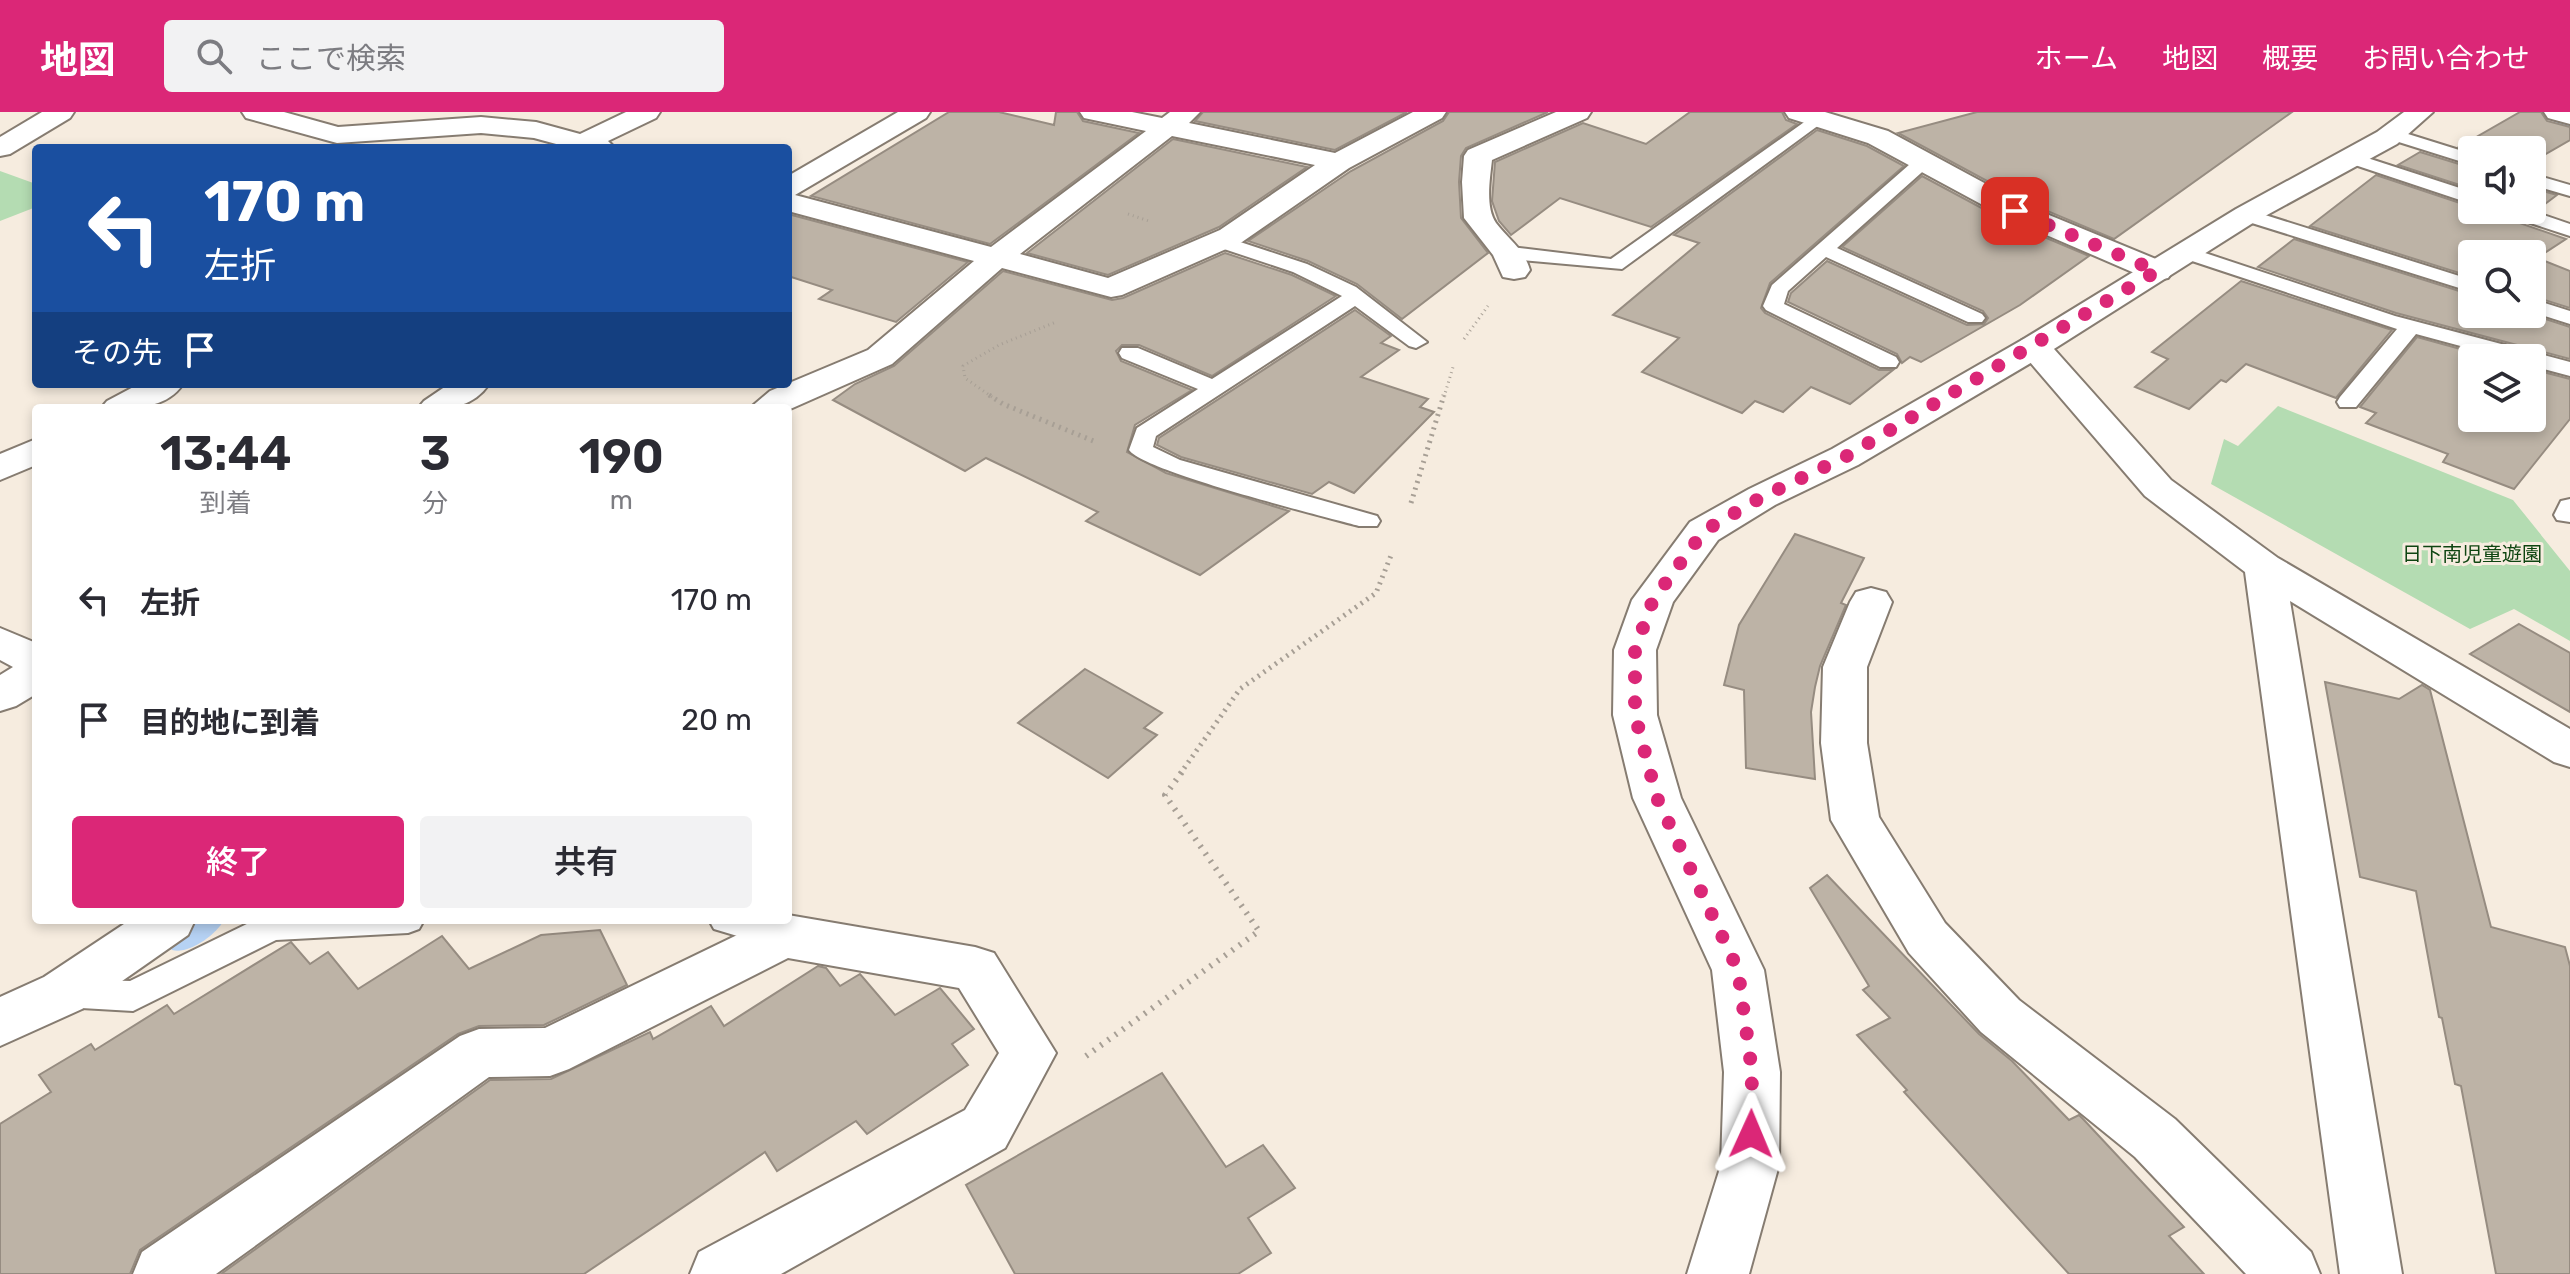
<!DOCTYPE html>
<html lang="ja">
<meta charset="utf-8">
<style>
:root{--surface:#fff;--page:#f2f2f3;--text:#2b2b33;--muted:#7c7c81;--accent:#db2777}
body{margin:0;font-family:Rubik,"Noto Sans JP",sans-serif;background:var(--page);color:var(--text);height:100vh;display:flex;flex-direction:column;font-size:30px;white-space:nowrap}
*{box-sizing:border-box;margin:0}
p{font-size:26px;color:var(--muted)}
.icon{flex:none;width:44px;height:44px;fill:none;stroke:currentColor;stroke-width:2;stroke-linecap:round;stroke-linejoin:round}
.map{position:relative;flex:1;overflow:hidden}
.panel{position:absolute;left:32px;top:292px;width:760px;height:520px;display:flex;flex-direction:column;background:var(--surface);border-radius:8px;box-shadow:0 4px 12px #0003}
.panel>*{flex:none}
.banner{position:absolute;left:32px;top:32px;width:760px;height:244px;border-radius:8px;box-shadow:0 4px 12px #0003;background:#1a4fa0;color:#fff;overflow:hidden}
.fabs{position:absolute;left:2458px;top:24px;display:grid;gap:16px}
.fabs a{display:grid;place-items:center;width:88px;height:88px;border-radius:8px;background:var(--surface);box-shadow:0 4px 12px #0003;font-size:40px}
.pin{position:absolute;display:grid;place-items:center;width:68px;height:68px;color:#fff;margin:-34px;border-radius:16px;box-shadow:0 4px 12px #0006}
.me{position:absolute;width:88px;margin:-44px;rotate:1deg;stroke-linejoin:round;filter:drop-shadow(0 0 6px #0008)}
.turn{display:flex;align-items:center;gap:28px;height:168px;padding:0 40px;font-size:36px}
.turn .icon{width:104px;height:104px;stroke-width:2.5}
.turn b{display:block;font-size:56px;line-height:68px}
.then{display:flex;align-items:center;height:76px;padding:0 40px;background:#0003;gap:16px;font-size:30px}
.eta{display:flex;justify-content:space-evenly;align-items:center;height:136px;text-align:center}
.eta b{font-size:48px;font-weight:600;line-height:56px}
.button{display:flex;gap:16px;margin-top:auto;padding:16px 40px}
.button a{flex:1;height:92px;border-radius:8px;background:var(--accent);color:#fff;font-size:32px;font-weight:600;line-height:92px;text-align:center}
.button a+a{background:var(--page);color:var(--text)}
ul{padding:0;list-style:none}
li{display:flex;align-items:center;gap:24px;height:120px;padding:0 40px}
li div{flex:1}
li b{display:block;font-size:30px}
li em{font-style:normal}
header{display:flex;align-items:center;gap:48px;box-sizing:border-box;height:112px;padding:0 40px;background:var(--accent);color:#fff}
header strong{font-size:38px}
nav{display:flex;gap:44px;margin-inline-start:auto;font-size:28px}
.search{width:560px;height:72px;background:var(--page);display:flex;align-items:center;gap:20px;box-sizing:border-box;padding:0 28px;border-radius:8px;color:var(--muted);font-size:30px}
.map>svg:first-child{display:block}
</style>
<header>
<strong>地図</strong>
<div class="search"><svg class="icon" aria-label="search" viewBox="0 0 24 24"><circle cx="10" cy="10" r="6"/><path d="M15 15l6 6"/></svg>ここで検索</div>
<nav><a>ホーム</a><a>地図</a><a>概要</a><a>お問い合わせ</a></nav>
</header>
<div class="map">
<svg width="2570" height="1162" viewBox="0 0 2570 1162">
<rect width="100%" height="100%" fill="#f6ecdf"/>
<g fill="#b4dcb2">
<path d="M0,59L36,72V95L0,109Z"/>
<path d="M2278,294L2513,388L2570,459V529L2514,497L2470,517L2211,372L2224,327L2238,334Z"/>
</g>
<g fill="none" stroke-linecap="round" stroke-linejoin="round">
<g fill="#b6d2f4" fill-rule="evenodd">
<path d="M2530,0H2547L2570,8V16Z"/>
<path d="M194,808H224C216,823 188,843 172,838L168,831L172,824Z"/>
</g>
</g>
<g fill="#bdb3a6" stroke="#968c81" stroke-width="2">
<path d="M949,0H999L1054,13L1056,0H1077L1083,9L1139,21L990,132L811,84Z"/>
<path d="M1203,0H1407L1335,38L1195,9Z"/>
<path d="M1449,0H1548L1466,36L1461,44L1459,70L1461,106L1488,141L1402,207L1357,172L1308,149L1248,129L1351,59L1443,9Z"/>
<path d="M1690,0H1782L1786,8L1797,12L1651,115L1560,86L1511,123L1499,109L1492,89L1495,50L1583,11L1646,32Z"/>
<path d="M1977,0H2292L2114,127L2026,90L1898,21Z"/>
<path d="M2520,0H2541L2547,9L2570,15V28L2532,50V38L2472,39L2459,35Z"/>
<path d="M1817,18L1867,34L1904,54L1770,171L1761,196L1765,201L1879,258H1893L1850,292L1811,275L1783,300L1755,289L1742,301L1642,260L1679,226L1613,203L1699,131L1674,123Z"/>
<path d="M1173,27L1307,55L1219,115L1108,163L1027,141Z"/>
<path d="M2420,40L2472,56V77L2398,53Z"/>
<path d="M2376,63L2472,95V98H2498L2502,105L2566,127L2537,146L2570,159V196L2532,184V142H2472V165L2310,114Z"/>
<path d="M1922,64L2004,108L2089,144L2020,193L1921,250L1910,245L1902,251L1897,242L1788,190L1791,181L1827,149L1967,213L1984,212L1988,206L1983,199L1842,135Z"/>
<path d="M2532,76L2557,83L2537,98L2532,96Z"/>
<path d="M788,102L968,150L896,210L819,187L832,178L788,164Z"/>
<path d="M2294,127L2472,183V202H2530L2570,215V247L2396,201L2258,155Z"/>
<path d="M1225,141L1292,163L1336,184L1212,264L1139,233H1122L1116,239L1121,249L1192,278L1135,313L1127,340L1166,361L1289,399L1200,463L1086,409L1098,400L986,346L965,359L833,288L855,272L894,254L1003,159L1112,188L1123,186Z"/>
<path d="M2241,169L2392,218L2336,286L2246,252L2226,270L2221,268L2189,297L2135,275L2168,247L2152,240Z"/>
<path d="M1355,198L1391,224L1381,231L1399,238L1361,265L1428,287L1420,295L1434,300L1354,381L1329,370L1312,382L1181,345L1157,333L1159,326Z"/>
<path d="M2417,225L2493,246H2472V306H2532V257L2570,267V307L2514,377L2443,350L2448,342L2366,311L2376,301L2360,295Z"/>
<path d="M1795,422L1864,446L1841,491L1846,493L1820,554L1815,575L1811,600L1815,667L1746,656L1744,578L1724,573L1739,513Z"/>
<path d="M2519,512L2570,541V600L2470,542Z"/>
<path d="M1085,557L1162,601L1144,616L1157,623L1108,666L1018,611Z"/>
<path d="M2325,570L2399,587L2422,573L2430,578L2491,815L2565,835L2570,854V1162H2496L2461,974L2455,972L2442,906L2439,905L2416,779L2360,765Z"/>
<path d="M1827,763L1979,922L2012,949L2069,1008L2079,1003L2084,1008L2184,1115L2169,1124L2204,1162H2069L1904,980L1907,978L1857,923L1890,906L1863,878L1869,874L1810,776Z"/>
<path d="M600,818L627,873L544,913L479,914L458,922L140,1138L130,1162H0V1012L51,980L39,963L91,932L95,938L167,893L174,902L291,830L310,852L328,840L358,877L442,824L469,857L541,823Z"/>
<path d="M818,854L826,856L840,874L860,862L895,903L940,876L974,917L952,932L968,953L867,1022L856,1009L777,1059L765,1040L584,1162H221L490,968L551,967L650,920L653,927L711,894L724,914Z"/>
<path d="M1162,961L1226,1055L1263,1033L1295,1076L1248,1106L1271,1141L1238,1162H1015L966,1073Z"/>
</g>
<g fill="none" stroke-linecap="round" stroke-linejoin="round">
<defs>
<g id="service">
<path d="M1817,1L1825,6L1823,10L1622,157L1511,147L1501,141L1511,135L1611,147Z"/>
<path d="M2392,17L2472,42V53L2386,26L2383,22L2386,18Z"/>
<path d="M2352,41L2472,80V92L2346,50L2343,46Z"/>
<path d="M1924,44L1933,49L1930,53L1837,136L1982,202L1985,206L1982,210H1968L1826,145L1788,179L1784,192L1896,245L1899,250L1896,255H1880L1766,198L1763,194L1772,173L1918,45Z"/>
<path d="M2532,62L2570,73V84L2532,73Z"/>
<path d="M2246,97L2472,168V180L2239,107L2237,103L2239,99Z"/>
<path d="M2501,98H2529L2570,112V124L2503,102Z"/>
<path d="M1219,123L1307,152L1356,175L1427,230L1416,236L1409,234L1355,194L1156,324L1153,335L1180,348L1377,404L1380,409L1377,414H1359C1322,404 1145,360 1129,338L1137,316L1198,277L1122,246L1119,241L1122,236H1138L1212,267L1342,184L1293,160L1212,133L1209,129L1212,125Z"/>
<path d="M2187,135L2395,204L2570,250V264L2532,254V246H2505L2416,222L2356,295H2340L2337,290L2340,285L2397,217L2180,145L2177,141L2180,137Z"/>
<path d="M2532,187L2570,199V212L2532,200Z"/>
<path d="M2570,387V410L2557,408L2554,403L2561,389Z"/>
<path d="M255,808H424L419,817L408,821L276,828L133,899L64,895L52,891L47,881L52,871L64,867L130,869Z"/>
<path d="M709,808H775L796,814L800,824L796,834L784,838L714,817Z"/>
</g>
<g id="minor">
<path d="M42,0H74L70,6L10,42L0,44V25Z"/>
<path d="M242,0H284L338,15L481,5L536,10L580,22L626,0H660L656,6L608,29L615,36H571L534,26L481,21L337,31L246,6Z"/>
<path d="M898,0H930L926,6L795,83L991,135L1146,19L1084,6L1080,0H1132L1162,6L1170,0H1200L1189,11L1335,41L1413,0H1446L1442,6L1349,56L1242,130L1122,183L1111,185L1002,156L892,252L788,298L750,296L770,279L868,238L974,149L788,99V64ZM1172,24L1315,53L1220,118L1108,166L1020,142Z"/>
<path d="M1556,0H1591L1587,6L1492,48C1490,67 1485,95 1496,111C1509,128 1524,137 1530,158L1525,165L1514,167L1503,165L1493,143L1464,106L1462,70L1464,44L1468,38Z"/>
<path d="M1785,0H1825L1888,19L2025,93L2168,152L2173,159L2168,166L2157,168L2146,166L2005,105L1868,31L1789,6Z"/>
<path d="M2544,0H2570V12L2548,6Z"/>
<path d="M2034,225L2046,228L2171,368L2278,446L2570,617V655L2554,650L2290,489L2402,1162H2340L2245,460L2145,384L2017,235L2022,228Z"/>
<path d="M139,272H183C165,299 130,296 101,296L107,289Z"/>
<path d="M449,272H489C471,298 447,296 418,296L424,289Z"/>
<path d="M36,327V353L0,368V342Z"/>
<path d="M1871,476L1886,480L1892,490L1867,555V631L1879,705L1945,811L2019,888L2175,1007L2311,1140L2320,1162H2246L2135,1045L1981,920L1909,841L1831,708L1821,631L1823,555L1850,490L1856,480Z"/>
<path d="M0,516L36,531V582L16,594L0,599V563L13,555L0,548Z"/>
<path d="M788,803L975,835L994,841L1056,941L1005,1036L781,1162H690L699,1140L965,998L999,941L959,876L788,846L569,957L550,964L489,965L216,1162H133L142,1140L460,924L479,917L545,916L766,809L788,808Z"/>
<path d="M130,808H195L188,823L82,897L0,934V885L44,865Z"/>
</g>
<path id="tertiary" d="M2404,0H2433L2397,32L2256,109L2046,242L1858,353L1775,393L1718,428L1673,490L1656,538L1657,603L1681,686L1764,858L1780,960L1779,1053L1749,1162H1687L1721,1053L1724,960L1712,858L1633,686L1613,603L1614,538L1632,488L1690,410L1749,377L1832,337L2022,228L2236,97L2377,20Z"/>
</defs>
<use href="#service" stroke="#867c71" stroke-width="4"/>
<use href="#minor" stroke="#867c71" stroke-width="4"/>
<use href="#tertiary" stroke="#867c71" stroke-width="4"/>
<g stroke="#a79f95" stroke-width="3" stroke-dasharray="1 4" stroke-linecap="butt">
<path d="M1128,102L1149,109"/>
<path d="M1464,227L1488,194"/>
<path d="M992,285L965,266L963,254L999,233L1056,210"/>
<path d="M1444,285L1453,255"/>
</g>
<g stroke="#a79f95" stroke-width="5" stroke-dasharray="2 5" stroke-linecap="butt">
<path d="M989,283L1003,292L1096,330"/>
<path d="M1411,391L1444,283"/>
<path d="M1180,662L1240,577L1376,481L1392,441"/>
</g>
<path stroke="#a79f95" stroke-width="6" stroke-dasharray="2 7" stroke-linecap="butt" d="M1086,944L1259,819L1165,683L1182,660"/>
<use href="#service" fill="#fff" fill-rule="evenodd"/>
<use href="#minor" fill="#fff" fill-rule="evenodd"/>
<use href="#tertiary" fill="#fff" fill-rule="evenodd"/>
</g>
<g fill="none" stroke-linecap="round" stroke-linejoin="round">
<path stroke="#db2777" stroke-width="14" stroke-dasharray="0 25.2" d="M1751,1022L1752,960L1738,858L1657,686L1635,603V538L1653,488L1704,419L1762,385L1845,345L2157,159L2015,99"/>
</g>
<g text-anchor="middle" dominant-baseline="central" stroke-width="6" stroke-linejoin="round" paint-order="stroke">
<g font-size="20" fill="#0e4511" stroke="#f6ecdf">
<text x="2472" y="442">日下南児童遊園</text>
</g>
</g>
</svg>
<div class="fabs">
<a><svg class="icon" aria-label="sound" viewBox="0 0 24 24"><path d="M4 9h4l5-4v14l-5-4H4zM17 9q2 3 0 6"/></svg></a>
<a><svg class="icon" aria-label="search" viewBox="0 0 24 24"><circle cx="10" cy="10" r="6"/><path d="M15 15l6 6"/></svg></a>
<a><svg class="icon" aria-label="layers" viewBox="0 0 24 24"><path d="M12 4l9 5-9 5-9-5zM3 14l9 5 9-5"/></svg></a>
</div>
<div class="pin" style="left:2015px;top:99px;background:#d93025"><svg class="icon" aria-label="arrive" viewBox="0 0 24 24"><path d="M6 21V4h12l-3 4 3 4H6"/></svg></div>
<svg class="me" style="left:1751px;top:1022px" viewBox="-20 -20 40 40"><path d="M0-17L14 15 0 8-14 15z" fill="#db2777" stroke="#fff" stroke-width="4"/></svg>
<div class="banner">
<div class="turn"><svg class="icon" aria-label="left" viewBox="0 0 24 24"><path d="M17 20v-9H6M10 6l-5 5 5 5"/></svg><div><b>170 m</b>左折</div></div>
<div class="then">その先<svg class="icon" aria-label="arrive" viewBox="0 0 24 24"><path d="M6 21V4h12l-3 4 3 4H6"/></svg></div>
</div>
<section class="panel">
<div class="eta">
<div><b>13:44</b><p>到着</p></div>
<div><b>3</b><p>分</p></div>
<div><b>190</b><p>m</p></div>
</div>
<ul>
<li><svg class="icon" aria-label="left" viewBox="0 0 24 24"><path d="M17 20v-9H6M10 6l-5 5 5 5"/></svg><div><b>左折</b></div><em>170 m</em></li>
<li><svg class="icon" aria-label="arrive" viewBox="0 0 24 24"><path d="M6 21V4h12l-3 4 3 4H6"/></svg><div><b>目的地に到着</b></div><em>20 m</em></li>
</ul>
<div class="button"><a>終了</a><a>共有</a></div>
</section>
</div>
